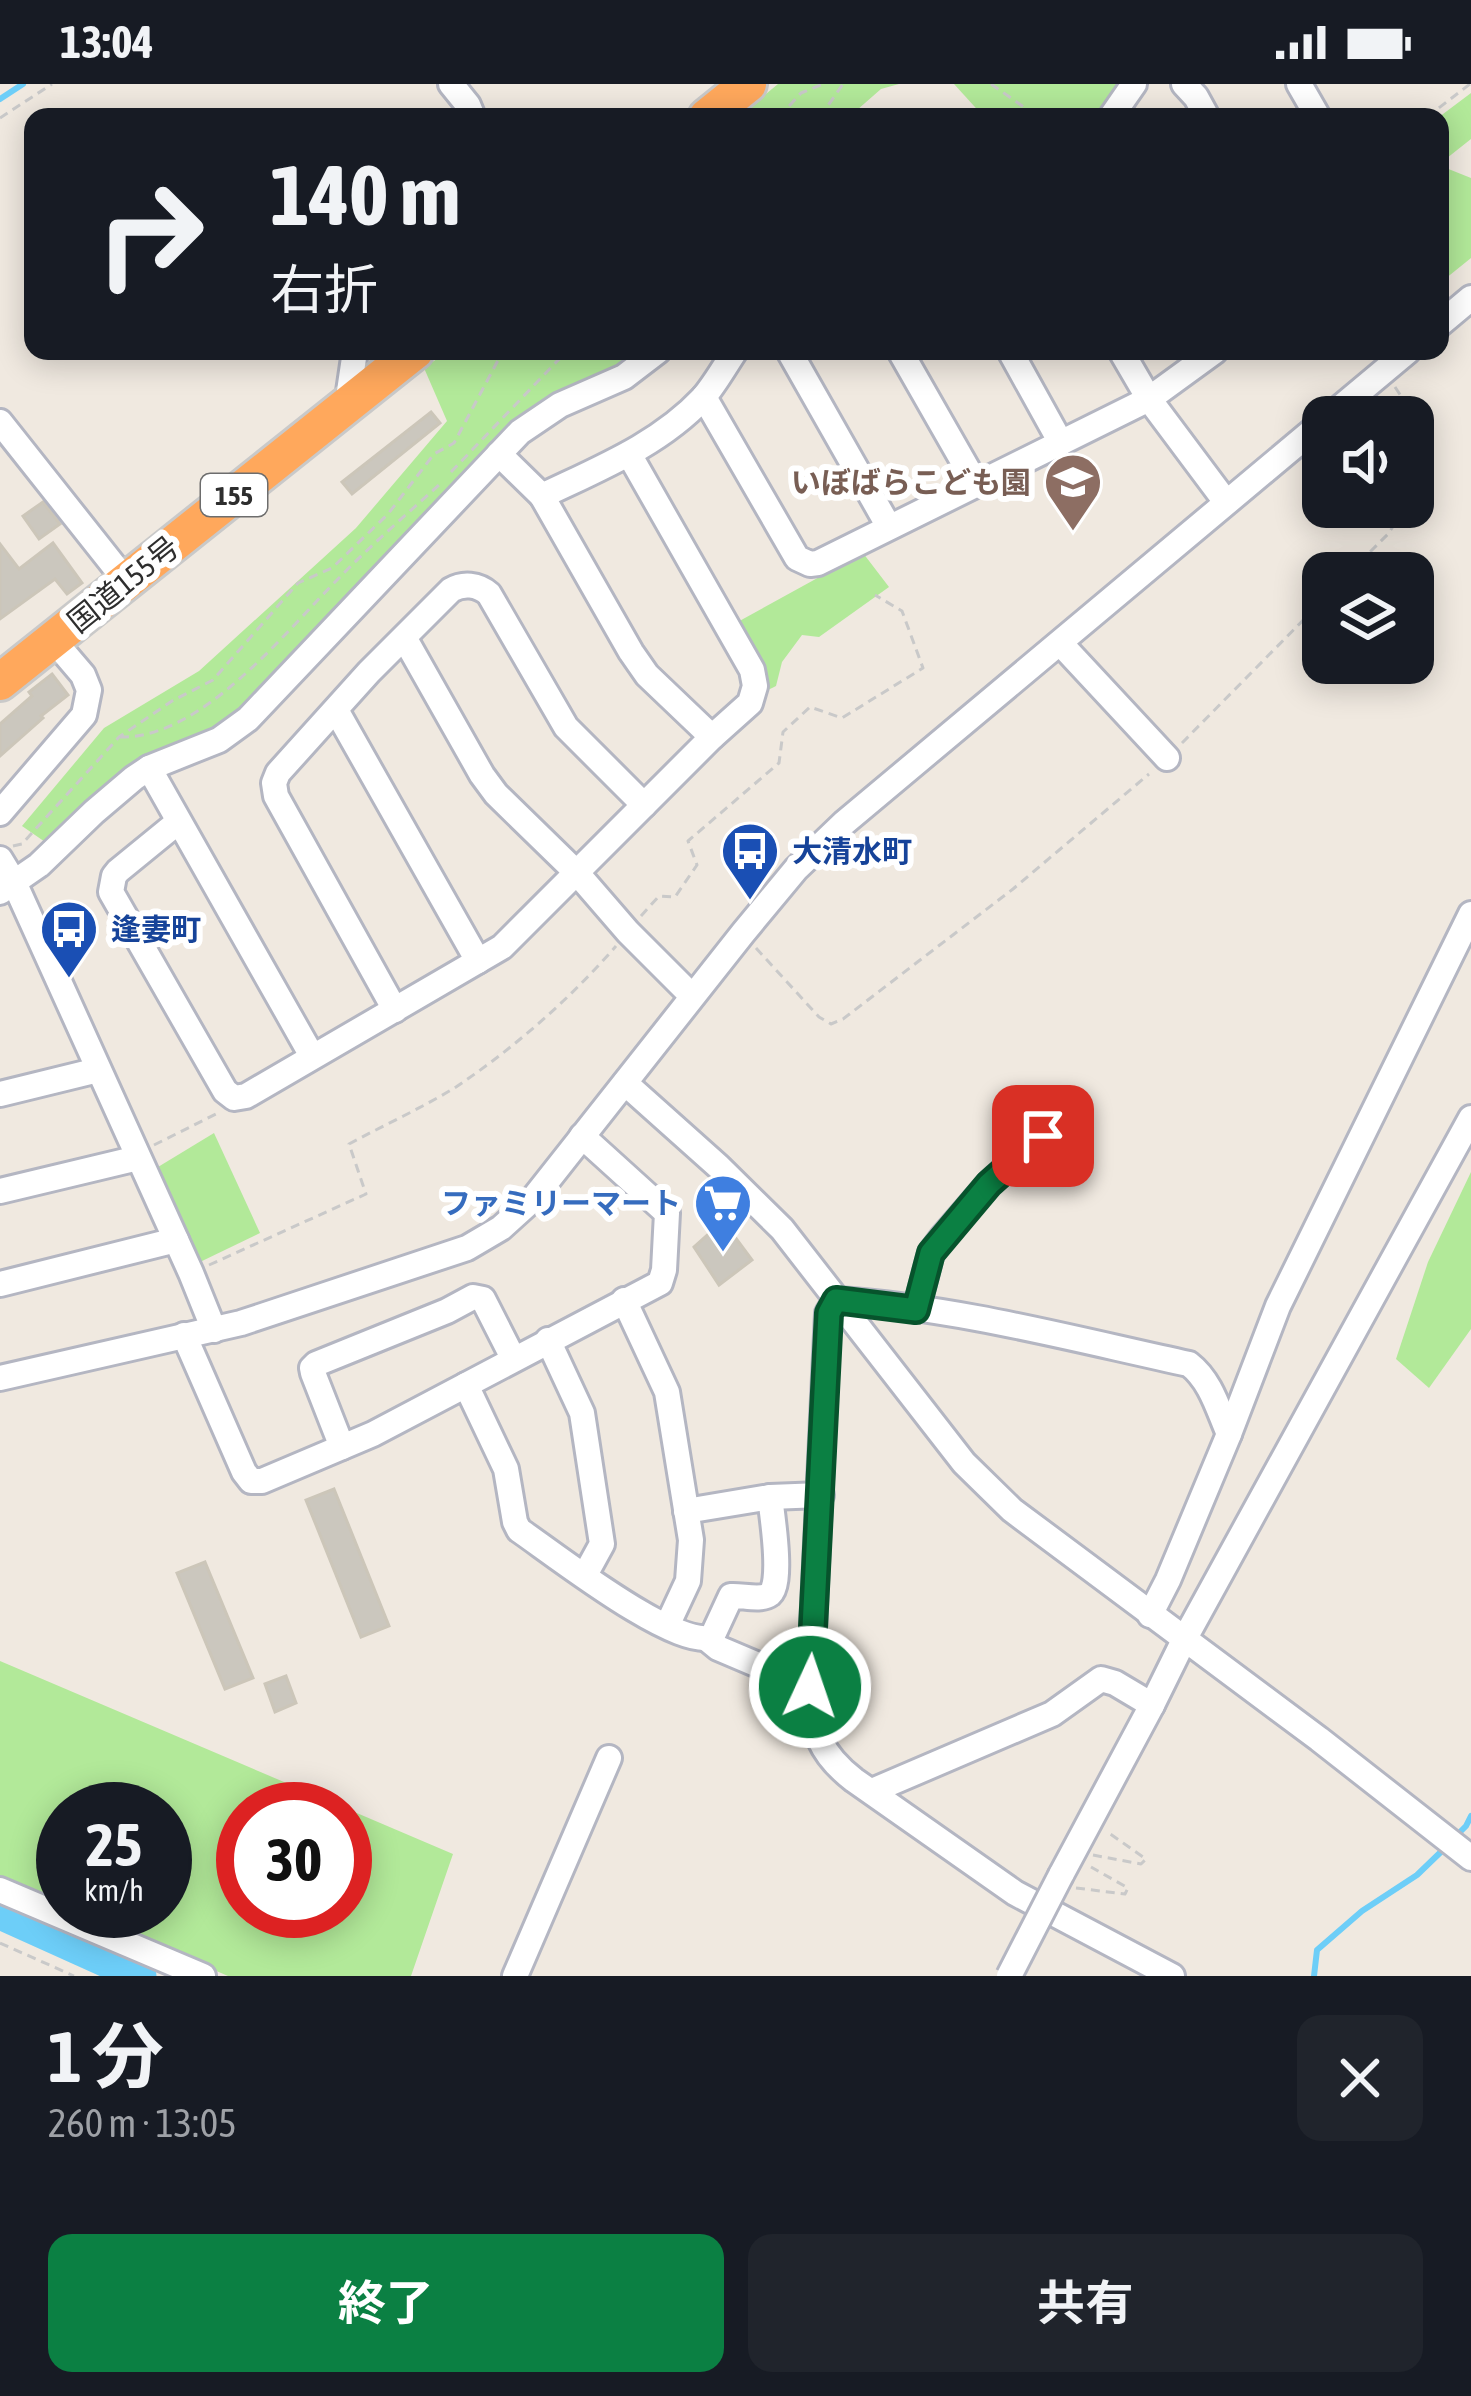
<!DOCTYPE html>
<html lang="ja">
<meta charset="utf-8">
<style>
:root{--surface:#171b24;--page:#20242c;--text:#f1f3f6;--muted:#9ea1a6;--accent:#0b8043}
body{margin:0;font-family:"Asap Condensed","Noto Sans JP",sans-serif;background:var(--page);color:var(--text);height:100vh;display:flex;flex-direction:column;font-size:45px;white-space:nowrap}
*{box-sizing:border-box;margin:0}
p{font-size:39px;color:var(--muted)}
.icon{flex:none;width:66px;height:66px;fill:none;stroke:currentColor;stroke-width:2;stroke-linecap:round;stroke-linejoin:round}
.map{position:relative;height:1892px;overflow:hidden}
.panel{display:flex;flex-direction:column;background:var(--surface);flex:1}
.panel>*{flex:none}
.guide{position:absolute;left:24px;top:24px;width:1425px;height:252px;border-radius:24px;box-shadow:0 6px 30px #0003;background:#171b24;color:var(--text);overflow:hidden}
.fabs{position:absolute;left:1302px;top:312px;display:grid;gap:24px}
.fabs a{display:grid;place-items:center;width:132px;height:132px;border-radius:24px;background:var(--surface);box-shadow:0 6px 30px #0003;font-size:60px}
.speed{position:absolute;left:36px;top:1698px;display:flex;gap:24px;font-size:60px;font-weight:700;text-align:center}
.speed>*{display:grid;place-content:center;width:156px;height:156px;border-radius:50%;background:var(--surface);box-shadow:0 6px 30px #0003;line-height:1}
.speed small{font-size:30px;font-weight:400}
.speed .limit{border:18px solid #d22;background:#fff;color:#111}
.pin{position:absolute;display:grid;place-items:center;width:102px;height:102px;color:#fff;margin:-51px;border-radius:24px;box-shadow:0 6px 18px #0006}
.me{position:absolute;width:132px;margin:-66px;rotate:3deg;stroke-linejoin:round;filter:drop-shadow(0 0 9px #0008)}
.turn{display:flex;align-items:center;gap:42px;height:252px;padding:0 48px;font-size:54px}
.turn .icon{width:156px;height:156px;stroke-width:2.5}
.turn b{display:block;font-size:84px;line-height:102px}
.round{display:grid;place-items:center;flex:none;width:126px;height:126px;border-radius:24px;background:var(--page)}
.headline{display:flex;align-items:center;justify-content:space-between;height:204px;padding:0 48px}
h1{font-size:72px;font-weight:700;line-height:90px}
.cta{display:flex;gap:24px;margin-top:auto;padding:24px 48px}
.cta a{flex:1;height:138px;border-radius:24px;background:var(--accent);color:#fff;font-size:48px;font-weight:700;line-height:138px;text-align:center}
.cta a+a{background:var(--page);color:var(--text)}
.status{display:flex;justify-content:space-between;align-items:center;height:84px;padding:0 60px;background:var(--surface);direction:ltr}
.status svg{height:33px;fill:currentColor}
.map>svg:first-child{display:block}
</style>
<div class="status"><b>13:04</b><svg viewBox="0 0 49 12"><path d="M0 12V9h3v3zM5 12V6h3v6zM10 12V3h3v9zM15 12V0h3v12zM26 1h20v11H26zM47 4h2v5h-2z"/></svg></div>
<div class="map">
<svg width="1471" height="1892" viewBox="0 0 1471 1892">
<rect width="100%" height="100%" fill="#f0e9e0"/>
<g fill="#b2e999" fill-rule="evenodd">
<path d="M778,0H899L881,5L849,33H738Z"/>
<path d="M954,0H1118L1106,28L1097,33H984Z"/>
<path d="M1471,9V55L1442,78L1446,84L1471,94V174L1440,199L1439,33Z"/>
<path d="M448,267H644L627,284L534,326L250,621L48,760L22,742L104,644L199,587L356,444L447,337L424,284Z"/>
<path d="M863,469L889,503L819,553L802,551L782,578L776,602L764,608L734,540Z"/>
<path d="M214,1049L260,1149L200,1178L158,1083Z"/>
<path d="M1471,1088V1245L1429,1304L1396,1275L1428,1178Z"/>
<path d="M0,1577L453,1770L411,1892H228L77,1827H165V1725H63V1821L0,1794ZM243,1725H345V1827H243Z"/>
</g>
<g fill="none" stroke-linecap="round" stroke-linejoin="round">
<g stroke="#6dcef8" stroke-width="6">
<path d="M0,15L23,0"/>
<path d="M1455,1753L1466,1742L1471,1732"/>
<path d="M1314,1892L1317,1866L1362,1827L1417,1791L1446,1763"/>
</g>
<path stroke="#6dcef8" stroke-width="33" d="M0,1829L140,1892"/>
</g>
<g fill="#cbc7be" stroke="#ccc6b9" stroke-width="3">
<path d="M431,328L440,339L352,410L342,398Z"/>
<path d="M43,418L60,440L39,455L23,432Z"/>
<path d="M53,459L82,499L67,510L55,495L0,535V460L19,485Z"/>
<path d="M52,590L68,611L41,632L43,634L0,672V640L32,612L29,608Z"/>
<path d="M723,1137L752,1176L719,1201L694,1163Z"/>
<path d="M334,1405L389,1542L361,1553L306,1416Z"/>
<path d="M205,1478L253,1594L225,1605L177,1489Z"/>
<path d="M286,1592L296,1619L275,1628L265,1600Z"/>
</g>
<g fill="none" stroke-linecap="round" stroke-linejoin="round">
<defs>
<g id="minor">
<path d="M451,0L468,21L473,33"/>
<path d="M1184,0L1196,13L1207,33"/>
<path d="M1299,0L1318,33"/>
<path d="M1111,33L1134,0"/>
<path d="M1440,240L1471,214"/>
<path d="M789,267L889,443"/>
<path d="M900,267L976,400"/>
<path d="M1010,267L1061,359"/>
<path d="M1121,267L1149,315L1226,418"/>
<path d="M704,313L797,474L810,480L818,479L1149,315L1215,267"/>
<path d="M347,321L355,267"/>
<path d="M1329,333L1408,267"/>
<path d="M0,338L126,497"/>
<path d="M499,370L542,412C598,385 659,361 703,314C715,300 725,282 735,267"/>
<path d="M542,412L631,568L647,591L712,653"/>
<path d="M405,555L482,691L496,710L577,789L628,848L692,912"/>
<path d="M1060,559L1167,674"/>
<path d="M336,626L478,877"/>
<path d="M149,684L312,972"/>
<path d="M0,729L84,631L89,606L83,591L54,557"/>
<path d="M178,738L118,787L114,792L111,808L225,1007L234,1014L246,1012L502,863L712,653L750,619L755,602L752,586L629,370"/>
<path d="M0,775L14,798L191,1189L214,1246"/>
<path d="M0,808L39,781L94,728L134,694L149,684L219,656L248,635L520,348L560,321L624,293L658,267"/>
<path d="M395,926L276,712L274,699L278,689L369,588L451,506C463,499 478,500 489,510L566,643L644,721"/>
<path d="M625,999L719,1083L782,1145L964,1379L1012,1426L1319,1655L1471,1774"/>
<path d="M0,1010L98,986"/>
<path d="M0,1107L138,1074"/>
<path d="M0,1200L176,1156"/>
<path d="M624,1216L667,1308L691,1456L688,1497L667,1542"/>
<path d="M916,1226L931,1169L942,1154L989,1100L1070,1027"/>
<path d="M184,1251L244,1388L251,1397H262L373,1350L660,1199L664,1186L667,1129L582,1052"/>
<path d="M548,1256L582,1329L602,1460L585,1491"/>
<path d="M0,1294L241,1239L467,1164L501,1144L533,1115L743,849L796,785L844,739L1323,338"/>
<path d="M466,1301L506,1385L515,1438L519,1446C554,1470 675,1565 712,1553L731,1512C742,1511 761,1517 770,1510C783,1499 772,1430 770,1413"/>
<path d="M342,1363L313,1289L312,1284L316,1280L447,1227L473,1213L483,1215L513,1274"/>
<path d="M686,1427L770,1413L821,1411"/>
<path d="M1150,1531L1168,1496L1229,1350L1278,1222L1471,830"/>
<path d="M707,1555L718,1564L810,1603"/>
<path d="M872,1707L1052,1630L1101,1595L1115,1599L1152,1621"/>
<path d="M1061,1791L1152,1621L1184,1556L1471,1034"/>
<path d="M0,1806L203,1892"/>
<path d="M515,1892L609,1674"/>
<path d="M1172,1892L1015,1809L854,1696C819,1669 814,1648 810,1606L828,1229L836,1216C955,1223 1073,1255 1189,1280C1211,1297 1218,1325 1229,1350"/>
</g>
<g id="highway">
<path d="M707,33L748,0"/>
<path d="M0,598L415,267"/>
</g>
</defs>
<use href="#minor" stroke="#b4b6c2" stroke-width="30"/>
<use href="#highway" stroke="#c9c9c9" stroke-width="42"/>
<g stroke="#c9c9c9" stroke-width="3" stroke-dasharray="9 6" stroke-linecap="butt">
<path d="M991,0L1038,33"/>
<path d="M779,33L801,9L823,0"/>
<path d="M820,33L843,0"/>
<path d="M1427,33L1470,0"/>
<path d="M0,34L52,0"/>
<path d="M1395,303L1405,318L1411,333"/>
<path d="M1413,339C1421,360 1419,382 1413,403"/>
<path d="M451,388L563,271L581,267"/>
<path d="M1349,489L1388,450L1406,423"/>
<path d="M120,653C202,655 285,548 339,494C371,461 406,431 440,400"/>
<path d="M1182,659L1323,516"/>
<path d="M13,762L22,760L119,653L172,617L213,596L298,499L332,484L388,430L434,370L454,359L503,267"/>
<path d="M641,832L659,812L675,813L697,781L688,757L779,679L783,648L810,623L842,634L923,584L902,527L875,511"/>
<path d="M756,864L819,933L831,940L843,935L1013,805L1149,690"/>
<path d="M154,1061L220,1028"/>
<path d="M209,1181L366,1110L349,1060C384,1041 422,1024 456,1003C514,964 570,915 616,862"/>
<path d="M1093,1771L1141,1780L1146,1775L1106,1747"/>
<path d="M1076,1804L1125,1810L1128,1804L1091,1783"/>
<path d="M0,1859L74,1892"/>
</g>
<use href="#minor" stroke="#fff" stroke-width="24"/>
<use href="#highway" stroke="#ffa85c" stroke-width="36"/>
<defs>
<path id="minor-bridge" d="M1009,1892L1061,1791"/>
</defs>
<use href="#minor-bridge" stroke="#b4b6c2" stroke-width="30" stroke-linecap="butt"/>
<use href="#minor-bridge" stroke="#fff" stroke-width="24"/>
</g>
<g fill="none" stroke-linecap="round" stroke-linejoin="round">
<defs>
<path id="route" d="M810,1603L829,1229L836,1216L916,1226L931,1169L989,1100L1043,1052"/>
</defs>
<use href="#route" stroke="#07532c" stroke-width="30"/>
<use href="#route" stroke="#0b8043" stroke-width="21"/>
</g>
<defs>
<symbol id="school-pin" viewBox="-11 -11 22 30"><path d="M0 17L-7.5 6A9.5 9.5 0 1 1 7.5 6Z" fill="#8d6e63" stroke="#fff"/><path d="M0-5L7-2L0 1L-7-2ZM-4 1L0 2.5L4 1V4Q0 6-4 4Z" fill="#fff"/></symbol>
<symbol id="bus-pin" viewBox="-11 -11 22 30"><path d="M0 17L-7.5 6A9.5 9.5 0 1 1 7.5 6Z" fill="#1a4fb4" stroke="#fff"/><path d="M-5-6H5V4H4V6H2V4H-2V6H-4V4H-5ZM-3.5-4V0h7V-4ZM-3.5 1.2v1.5H-2V1.2ZM2 1.2v1.5H3.5V1.2Z" fill="#fff"/></symbol>
<symbol id="supermarket-pin" viewBox="-11 -11 22 30"><path d="M0 17L-7.5 6A9.5 9.5 0 1 1 7.5 6Z" fill="#3f7fe0" stroke="#fff"/><path d="M-6-5.5h2.5l.6 2H6L4.5 2H-2.5L-4.4-4H-6ZM-1.5 3.2a1.3 1.3 0 1 0 .1 0ZM3 3.2a1.3 1.3 0 1 0 .1 0Z" fill="#fff"/></symbol>
</defs>
<g fill-rule="evenodd">
<use href="#school-pin" x="1040" y="365" width="66" height="90"/>
<use href="#bus-pin" x="717" y="734" width="66" height="90"/>
<use href="#bus-pin" x="36" y="812" width="66" height="90"/>
<use href="#supermarket-pin" x="690" y="1086" width="66" height="90"/>
</g>
<g text-anchor="middle" dominant-baseline="central" stroke-width="12" stroke-linejoin="round" paint-order="stroke">
<rect fill="#fff" stroke="#6d6d6d" stroke-width="3" x="201" y="390" width="66" height="42" rx="9"/>
<g font-size="27" font-weight="bold" fill="#2e2e2e">
<text x="234" y="411">155</text>
</g>
<g font-size="30" font-weight="bold" fill="#785e54" stroke="#fff" text-anchor="end">
<text x="1031" y="398">いぼばらこども園</text>
</g>
<g font-size="30" fill="#2e2e2e" stroke="#fff">
<text transform="translate(123 500) rotate(-39)">国道155号</text>
</g>
<g font-size="30" font-weight="bold" fill="#164399" stroke="#fff" text-anchor="start">
<text x="792" y="767">大清水町</text>
<text x="111" y="845">逢妻町</text>
</g>
<g font-size="30" font-weight="bold" fill="#366cbe" stroke="#fff" text-anchor="end">
<text x="681" y="1119">ファミリーマート</text>
</g>
</g>
</svg>
<div class="fabs">
<a><svg class="icon" aria-label="sound" viewBox="0 0 24 24"><path d="M4 9h4l5-4v14l-5-4H4zM17 9q2 3 0 6"/></svg></a>
<a><svg class="icon" aria-label="layers" viewBox="0 0 24 24"><path d="M12 4l9 5-9 5-9-5zM3 14l9 5 9-5"/></svg></a>
</div>
<div class="speed"><div>25<small>km/h</small></div><div class="limit">30</div></div>
<div class="pin" style="left:1043px;top:1052px;background:#d93025"><svg class="icon" aria-label="arrive" viewBox="0 0 24 24"><path d="M6 21V4h12l-3 4 3 4H6"/></svg></div>
<svg class="me" style="left:810px;top:1603px" viewBox="-20 -20 40 40"><circle r="17" fill="#0b8043" stroke="#fff" stroke-width="3"/><path d="M0-11L8 9 0 5-8 9z" fill="#fff"/></svg>
<div class="guide">
<div class="turn"><svg class="icon" aria-label="right" viewBox="0 0 24 24"><path d="M7 20v-9h11M14 6l5 5-5 5"/></svg><div><b>140 m</b>右折</div></div>
</div>
</div>
<section class="panel">
<div class="headline"><div><h1>1 分</h1><p>260 m · 13:05</p></div><a class="round"><svg class="icon" aria-label="close" viewBox="0 0 24 24"><path d="M6 6l12 12M18 6L6 18"/></svg></a></div>
<div class="cta"><a>終了</a><a>共有</a></div>
</section>
